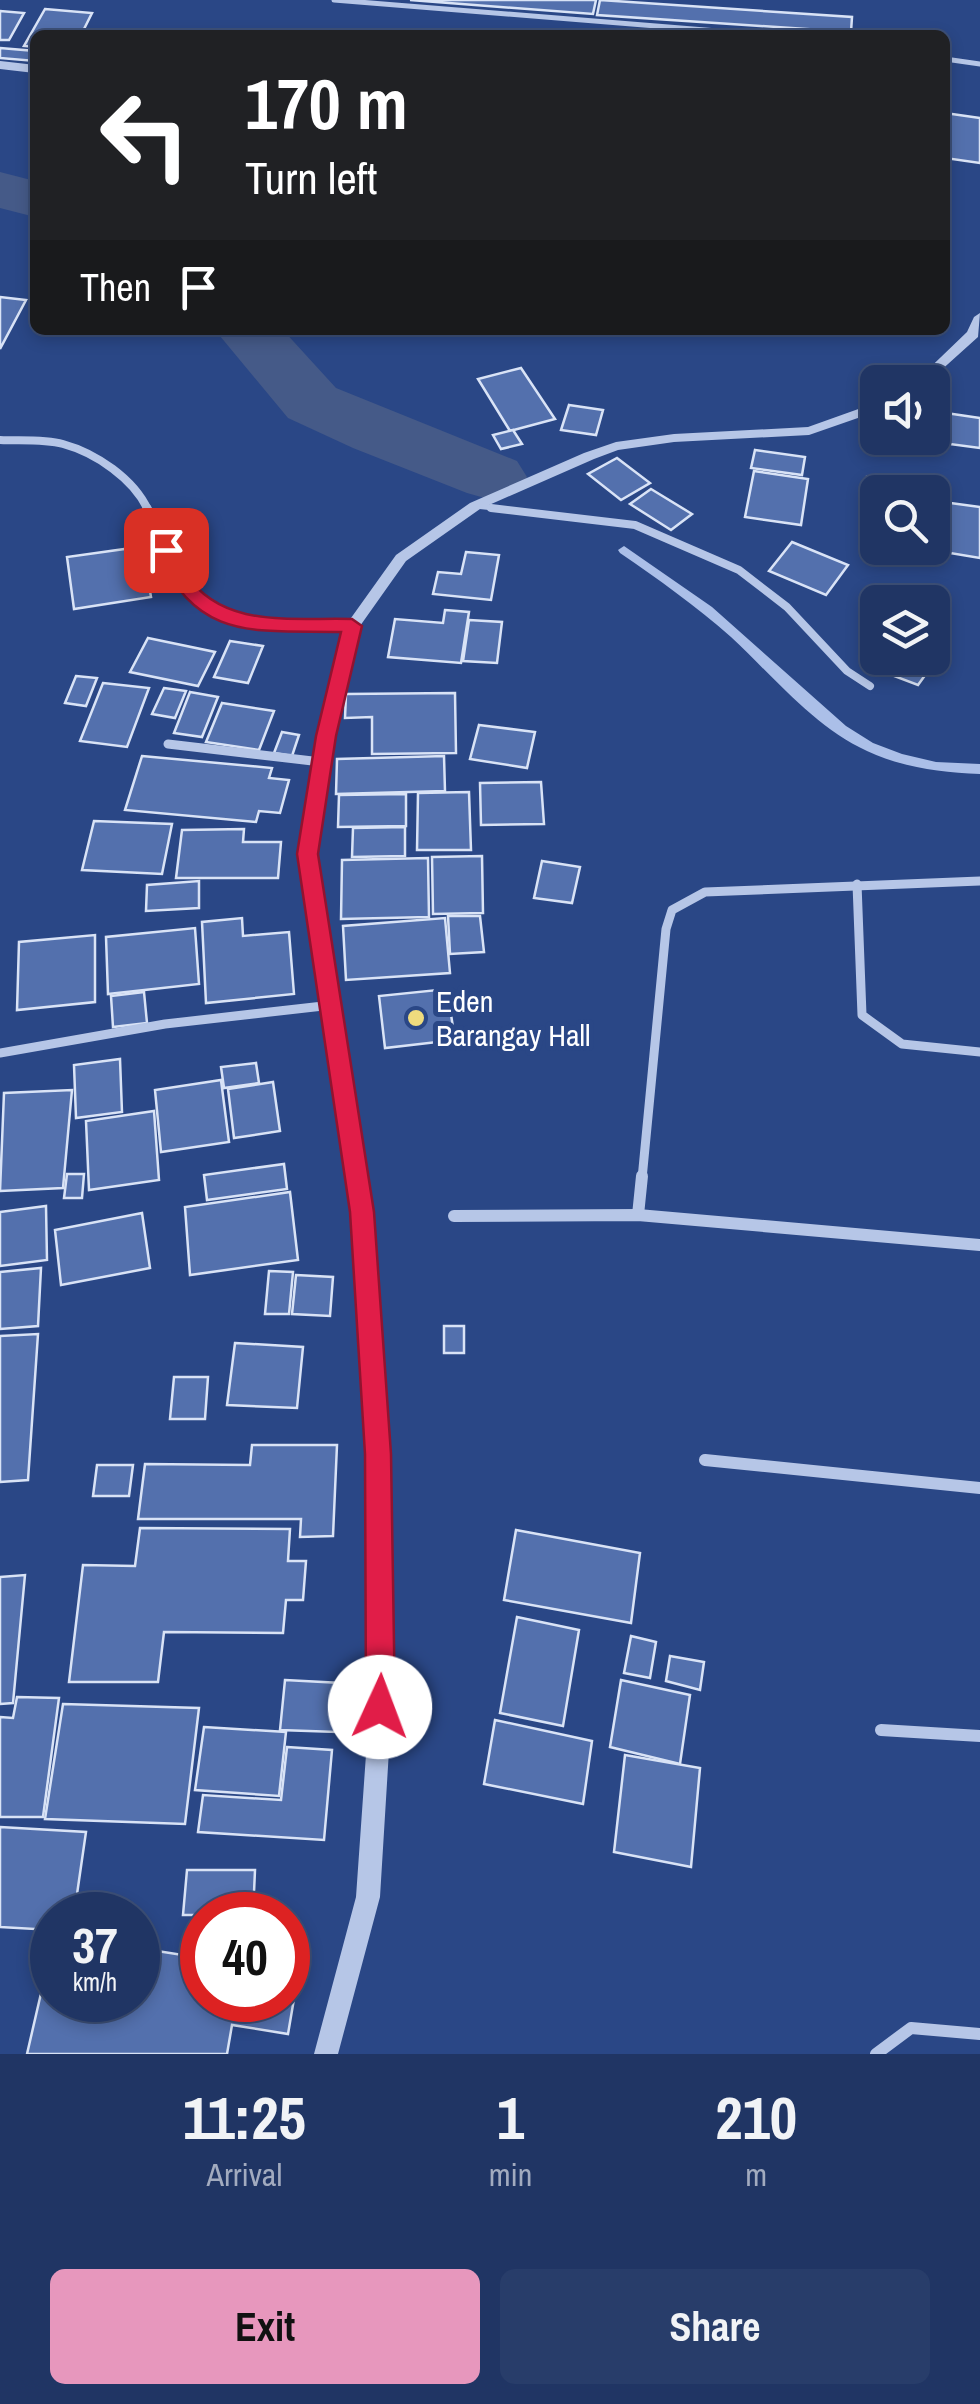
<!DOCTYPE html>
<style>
:root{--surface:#203564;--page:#283d6a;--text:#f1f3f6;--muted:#a2abbf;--line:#3d5078;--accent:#e797bd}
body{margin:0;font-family:"Archivo Narrow",sans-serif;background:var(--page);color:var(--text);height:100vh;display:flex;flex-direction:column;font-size:38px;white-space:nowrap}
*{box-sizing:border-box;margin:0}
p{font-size:32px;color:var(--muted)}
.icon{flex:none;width:55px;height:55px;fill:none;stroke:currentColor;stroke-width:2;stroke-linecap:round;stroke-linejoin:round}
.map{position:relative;height:2054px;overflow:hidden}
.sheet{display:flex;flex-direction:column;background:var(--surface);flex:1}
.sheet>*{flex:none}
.top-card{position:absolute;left:30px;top:30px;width:920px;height:305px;border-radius:15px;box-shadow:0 5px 15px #0003,0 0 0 2px var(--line);background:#202124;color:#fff;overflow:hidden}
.fabs{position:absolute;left:860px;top:365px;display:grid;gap:20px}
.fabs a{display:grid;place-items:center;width:90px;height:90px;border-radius:15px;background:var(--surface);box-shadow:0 5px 15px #0003,0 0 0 2px var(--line);font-size:50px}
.speed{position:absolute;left:30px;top:1892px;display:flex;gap:20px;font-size:50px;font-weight:700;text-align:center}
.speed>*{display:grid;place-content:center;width:130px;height:130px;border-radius:50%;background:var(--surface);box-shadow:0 5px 15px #0003,0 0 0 2px var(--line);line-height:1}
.speed small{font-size:25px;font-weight:400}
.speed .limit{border:15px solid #d22;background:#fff;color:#111}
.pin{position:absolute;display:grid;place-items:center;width:85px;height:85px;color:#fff;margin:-42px;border-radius:20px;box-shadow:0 5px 15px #0006}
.me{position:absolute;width:110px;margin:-55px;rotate:2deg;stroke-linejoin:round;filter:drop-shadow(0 0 8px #0008)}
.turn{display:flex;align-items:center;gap:35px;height:210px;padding:0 50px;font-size:45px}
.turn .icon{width:130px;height:130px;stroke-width:2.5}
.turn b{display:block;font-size:70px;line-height:85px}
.then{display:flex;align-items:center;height:95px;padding:0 50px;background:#0003;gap:20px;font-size:38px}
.eta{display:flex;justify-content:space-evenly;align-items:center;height:170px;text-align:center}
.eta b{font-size:60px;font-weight:700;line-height:70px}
.button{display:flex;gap:20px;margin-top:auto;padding:20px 50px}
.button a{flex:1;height:115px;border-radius:15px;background:var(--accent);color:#111;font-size:40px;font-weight:700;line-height:115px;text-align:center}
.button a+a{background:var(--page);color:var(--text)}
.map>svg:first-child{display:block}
</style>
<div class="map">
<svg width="980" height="2054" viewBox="0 0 980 2054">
<rect width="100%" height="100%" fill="#2a4786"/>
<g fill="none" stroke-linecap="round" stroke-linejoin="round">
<path fill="#abbfe8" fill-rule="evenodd" d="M624,546L712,607L846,726L873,743L902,754L936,762L980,764V774C940,772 904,768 867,751C814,727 773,676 731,637C696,606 658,579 620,553L618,550Z"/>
<g fill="#455a88" fill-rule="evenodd">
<path d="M0,172L35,181V217L0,208Z"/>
<path d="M215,330H283L336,388L517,461L527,477L517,493L492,500L467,493L353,448L288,418Z"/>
</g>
</g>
<g fill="#5370ad" stroke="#d9e3f6" stroke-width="2.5">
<path d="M410,0H596L593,14Z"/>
<path d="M600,0L852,17L851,32L597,15Z"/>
<path d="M45,9L92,13L81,35H35V47L24,46Z"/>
<path d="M0,11L24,13L9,40H0Z"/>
<path d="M0,48L35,51V61L0,58Z"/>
<path d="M945,113L980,118V163L945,158Z"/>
<path d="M0,297L26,300L0,349Z"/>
<path d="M521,368L555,419L510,431L478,379Z"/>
<path d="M569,405L603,410L596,435L561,430Z"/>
<path d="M946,413L980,418V448L942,443Z"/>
<path d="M513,430L522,444L501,449L493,435Z"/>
<path d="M755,450L805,457L802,475L751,468Z"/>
<path d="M617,458L650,483L621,500L588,474Z"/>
<path d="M754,471L808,479L801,525L745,517Z"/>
<path d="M867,477L920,485L919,492H878V520L861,517Z"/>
<path d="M651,489L692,514L671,530L630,504Z"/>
<path d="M943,502L980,507V558L938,551Z"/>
<path d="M792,542L848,565L826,595L769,571Z"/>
<path d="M132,548L134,557L144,556L151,597L74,609L67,557Z"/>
<path d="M466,552L499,555L491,600L433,594L438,572L461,574Z"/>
<path d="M445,610L469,612L461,663L388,657L395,619L443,623Z"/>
<path d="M469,620L502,622L497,663L463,661Z"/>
<path d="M148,638L215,652L198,686L130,672Z"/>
<path d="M230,641L263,646L248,683L214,677Z"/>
<path d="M907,658L931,667L918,685L894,676Z"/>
<path d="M76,676L97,678L86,706L65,703Z"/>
<path d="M103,683L149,688L127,747L80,741Z"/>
<path d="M164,688L186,691L175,718L152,714Z"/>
<path d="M190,692L218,697L202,737L174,733Z"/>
<path d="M455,693L456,753L372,754V717L345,718L346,694Z"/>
<path d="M222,703L274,711L259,750L206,742Z"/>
<path d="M479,725L535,732L527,768L470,759Z"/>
<path d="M282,732L299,735L292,756L274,753Z"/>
<path d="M142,756L272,768L269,778L289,780L280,813L259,811L256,822L125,810Z"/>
<path d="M444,756L445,791L336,794L337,759Z"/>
<path d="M541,782L544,824L481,825L480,783Z"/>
<path d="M469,792L471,850H417L418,793Z"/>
<path d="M406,794V826L338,827L339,795Z"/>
<path d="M94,821L172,824L162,874L82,870Z"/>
<path d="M405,827V856L352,857L353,828Z"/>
<path d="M244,829L243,842H281L278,878H176L182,830Z"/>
<path d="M482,856L483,913L433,914L432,857Z"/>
<path d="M428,858L429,917L341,919L342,860Z"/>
<path d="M542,861L580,867L572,903L534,898Z"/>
<path d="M199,881V908L146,911L147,885Z"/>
<path d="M448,916H480L484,952L450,954Z"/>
<path d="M242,918L243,936L289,932L294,994L206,1003L202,922Z"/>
<path d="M445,918L450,973L346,980L343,926Z"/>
<path d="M195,928L199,984L108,994L106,937Z"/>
<path d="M95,935V1002L17,1010L19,942Z"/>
<path d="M447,989L455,1040L385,1048L379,996Z"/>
<path d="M144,992L147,1023L113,1027L111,996Z"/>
<path d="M120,1059L122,1112L76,1118L74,1065Z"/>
<path d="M256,1063L259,1083L224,1088L221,1067Z"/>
<path d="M221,1080L229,1142L161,1152L155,1090Z"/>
<path d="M273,1082L280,1131L234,1138L228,1089Z"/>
<path d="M72,1090L63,1188L0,1191L4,1093Z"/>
<path d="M154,1111L159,1180L89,1190L86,1121Z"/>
<path d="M284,1164L287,1189L207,1200L204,1175Z"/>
<path d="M67,1174H84L82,1198H64Z"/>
<path d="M290,1192L298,1260L190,1275L185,1207Z"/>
<path d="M46,1206L47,1260L0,1266V1212Z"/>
<path d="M142,1213L150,1268L61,1285L55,1230Z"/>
<path d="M41,1268L38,1326L0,1329V1272Z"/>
<path d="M269,1271L293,1272L289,1314H265Z"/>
<path d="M296,1275L333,1277L330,1316L292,1314Z"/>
<rect x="444" y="1326" width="20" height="27"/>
<path d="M38,1334L28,1480L0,1482V1336Z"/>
<path d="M235,1343L303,1347L297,1408L227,1405Z"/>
<path d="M174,1377H208L205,1419H170Z"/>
<path d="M252,1445H337L333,1536L300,1537L301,1519H138L145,1464L250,1465Z"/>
<path d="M97,1465H133L129,1496H93Z"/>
<path d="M140,1528L290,1529L288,1561H306L303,1600H286L283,1633L164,1632L158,1682H69L83,1565L135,1566Z"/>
<path d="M516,1530L640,1553L631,1623L504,1600Z"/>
<path d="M25,1575L13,1703L0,1704V1577Z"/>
<path d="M517,1617L579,1630L563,1726L500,1713Z"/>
<path d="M631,1636L656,1642L650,1678L624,1673Z"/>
<path d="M670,1656L704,1662L700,1690L666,1681Z"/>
<path d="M285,1680L341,1683L337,1732L280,1730Z"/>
<path d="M621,1680L690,1695L680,1764L610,1747Z"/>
<path d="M17,1697L59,1698L43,1817H0V1717L13,1718Z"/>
<path d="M63,1704L199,1708L185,1824L45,1819Z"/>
<path d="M495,1720L592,1741L583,1804L484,1784Z"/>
<path d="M204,1727L286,1732L279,1796L195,1790Z"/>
<path d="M287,1747L332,1750L324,1840L198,1832L203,1795L281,1800Z"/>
<path d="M625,1755L700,1768L691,1867L614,1852Z"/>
<path d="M0,1827L86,1832L74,1915H52V1930L0,1927Z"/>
<path d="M187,1870H255L253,1915H183Z"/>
<path d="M288,1938L304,1940L288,2034L232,2025L227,2054H27L42,1989L52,1990V2000H138V1948L202,1958V2000H288Z"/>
</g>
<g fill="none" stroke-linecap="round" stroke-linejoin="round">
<g stroke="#b6c6e7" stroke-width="5">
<path d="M334,0L766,35"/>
<path d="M945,59L980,64"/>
<path d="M475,506L512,510"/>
</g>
<path stroke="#b6c6e7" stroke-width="8" d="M491,508L635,525L739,570L787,607L847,671L870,686"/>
<g stroke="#b6c6e7" stroke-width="8">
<path d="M0,65L35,69"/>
<path d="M0,440C20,441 44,439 63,444C96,453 134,479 148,510"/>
</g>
<g stroke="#b6c6e7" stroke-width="9">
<path d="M147,508L179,579L205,604L236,622L353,625"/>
<path d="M168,744L321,762"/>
<path d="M857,884L862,1015L902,1044L980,1052"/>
<path d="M0,1053L165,1024L332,1005"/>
<path d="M642,1179L666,929L672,910L705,892L980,881"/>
</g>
<g stroke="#b6c6e7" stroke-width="12">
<path d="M638,1215L642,1176"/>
<path d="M454,1216L638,1215L980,1245"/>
<path d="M705,1460L980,1488"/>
<path d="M881,1730L980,1736"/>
<path d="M876,2054L911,2028L980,2034"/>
</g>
<g fill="#b6c6e7" fill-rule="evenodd">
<path d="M980,313L978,337L928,382H915L967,332L974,317Z"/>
<path d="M878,402V411L809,435L674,442L618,450L594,459L480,509L406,561L360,626L339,710L316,854L371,1212L388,1454L394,1669L380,1897L338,2054H314L356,1897L372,1669L368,1454L353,1212L300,854L323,710L346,625L396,555L470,503L584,453L616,442L674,434L808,427Z"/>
</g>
</g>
<path fill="#e11d48" stroke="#92132f" stroke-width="2.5" d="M166,544L172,546C177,555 180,566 186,574C223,630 295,617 352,619L362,626L336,736L318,854L374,1212L391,1454L395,1707L390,1717L380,1721L370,1717L366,1707L365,1454L350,1212L297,854L316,736L341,632C254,630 198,643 156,550Z"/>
<circle fill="#eedb7e" stroke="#2a4786" stroke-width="4" cx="416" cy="1018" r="10"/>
<g text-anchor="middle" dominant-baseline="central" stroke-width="10" stroke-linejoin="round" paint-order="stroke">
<g font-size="30" fill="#fff" stroke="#2a4786" text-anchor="start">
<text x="436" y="1001">Eden<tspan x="436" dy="34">Barangay Hall</tspan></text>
</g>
</g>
</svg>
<div class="fabs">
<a><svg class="icon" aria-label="sound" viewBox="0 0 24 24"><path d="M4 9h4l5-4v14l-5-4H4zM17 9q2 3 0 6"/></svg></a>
<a><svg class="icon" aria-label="search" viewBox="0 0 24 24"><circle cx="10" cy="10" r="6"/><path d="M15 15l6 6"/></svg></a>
<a><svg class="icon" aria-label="layers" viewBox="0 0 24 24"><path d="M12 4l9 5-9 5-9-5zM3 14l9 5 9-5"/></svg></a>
</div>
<div class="speed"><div>37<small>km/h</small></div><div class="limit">40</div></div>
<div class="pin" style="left:166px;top:550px;background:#d93025"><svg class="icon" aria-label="arrive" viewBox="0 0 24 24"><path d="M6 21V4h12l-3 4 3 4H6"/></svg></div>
<svg class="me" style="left:380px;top:1707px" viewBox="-20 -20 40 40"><circle r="19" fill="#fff"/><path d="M0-13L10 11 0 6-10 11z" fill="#e11d48"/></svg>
<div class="top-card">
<div class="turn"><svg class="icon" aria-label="left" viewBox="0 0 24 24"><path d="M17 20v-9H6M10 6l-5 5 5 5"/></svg><div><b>170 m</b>Turn left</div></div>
<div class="then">Then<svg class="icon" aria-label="arrive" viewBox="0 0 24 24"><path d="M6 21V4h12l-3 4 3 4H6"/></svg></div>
</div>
</div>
<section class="sheet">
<div class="eta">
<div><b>11:25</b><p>Arrival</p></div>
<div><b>1</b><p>min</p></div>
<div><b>210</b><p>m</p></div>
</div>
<div class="button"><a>Exit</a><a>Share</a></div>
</section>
